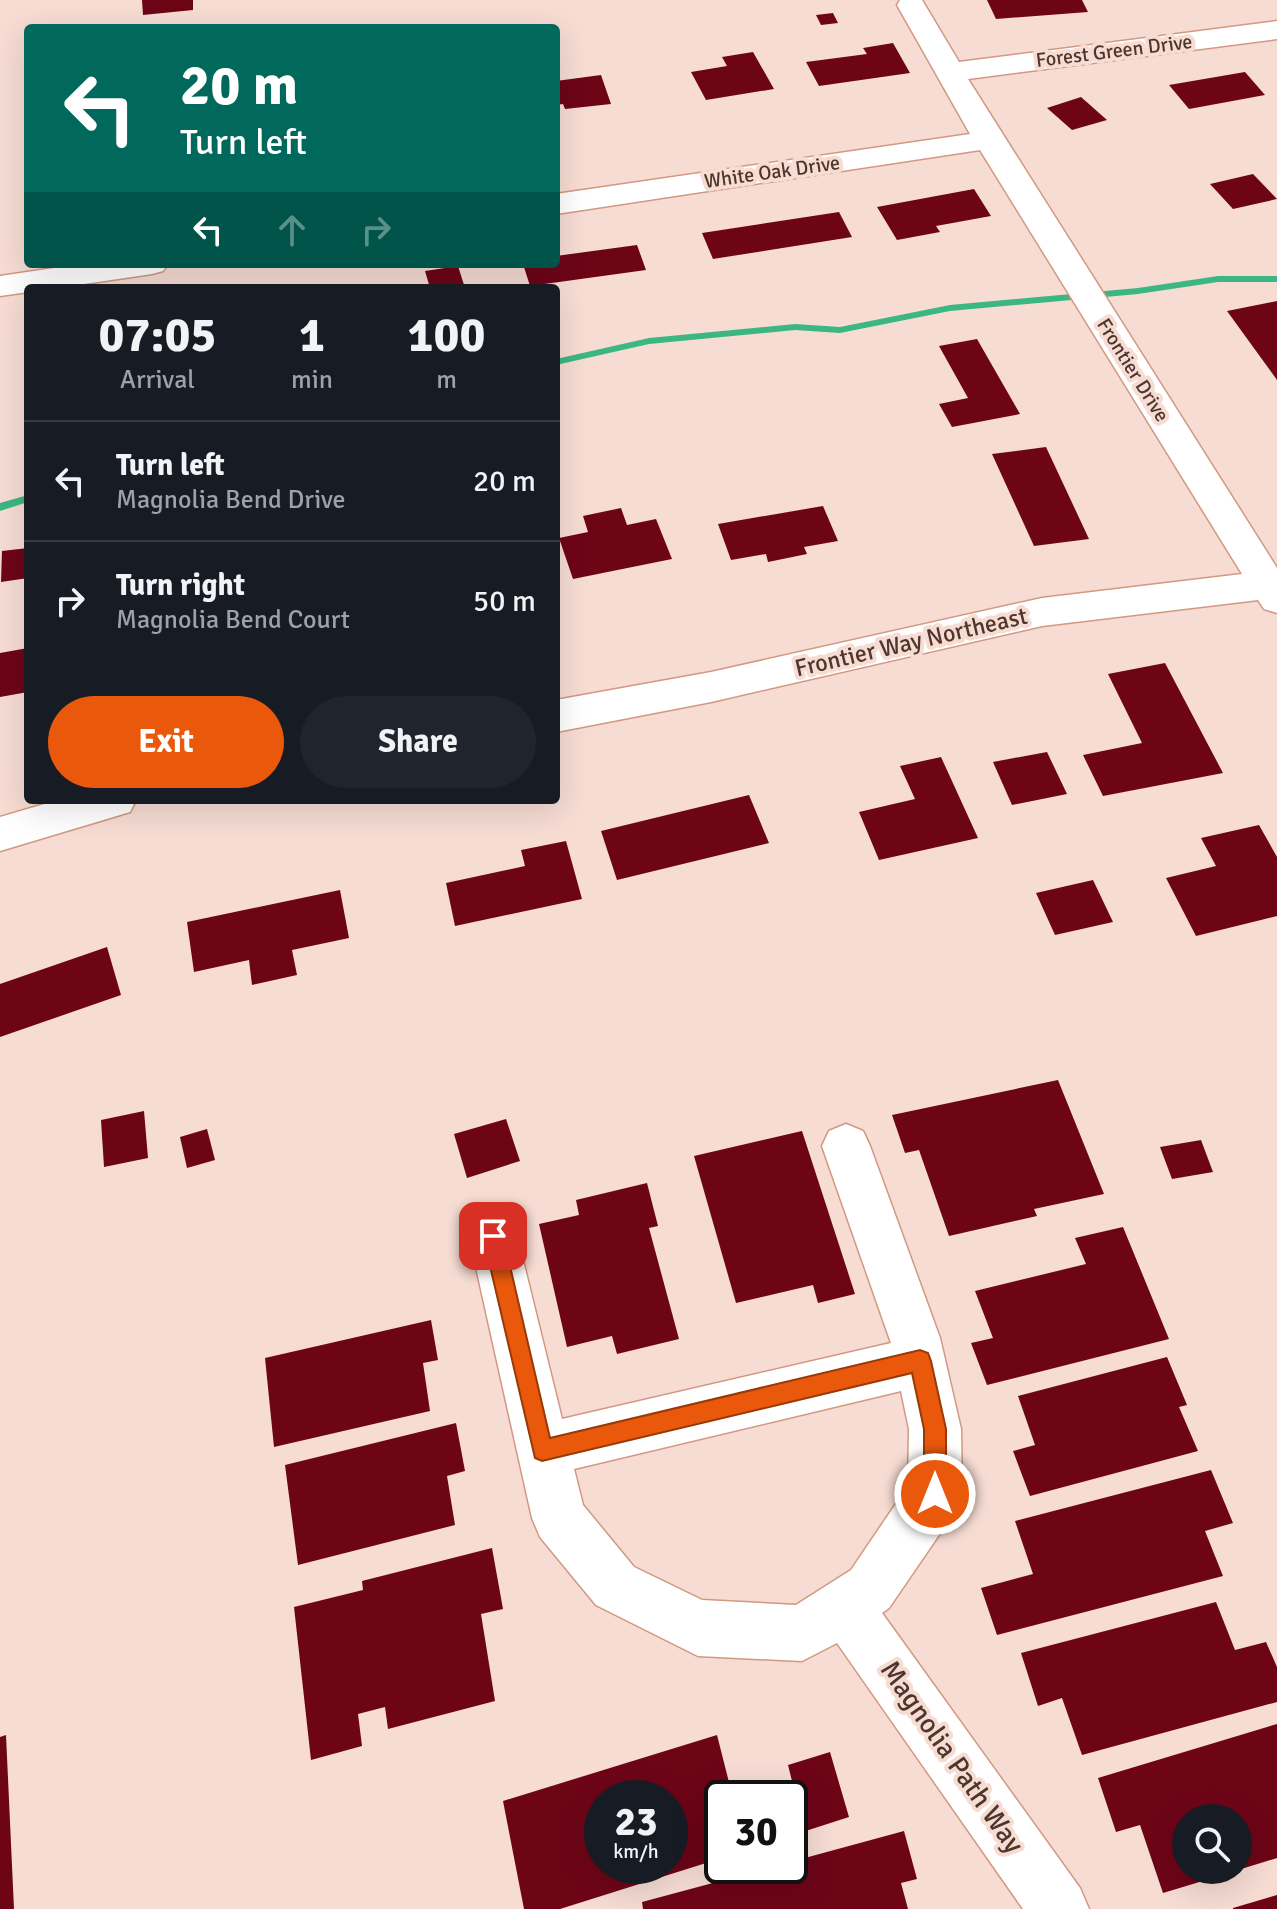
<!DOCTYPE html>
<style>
:root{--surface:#171b24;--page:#20242c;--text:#f1f3f6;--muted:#9ea1a6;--line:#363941;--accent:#ea580c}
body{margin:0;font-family:Signika,sans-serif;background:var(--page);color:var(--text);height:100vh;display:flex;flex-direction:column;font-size:30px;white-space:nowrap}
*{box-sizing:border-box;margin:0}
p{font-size:26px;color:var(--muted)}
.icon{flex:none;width:44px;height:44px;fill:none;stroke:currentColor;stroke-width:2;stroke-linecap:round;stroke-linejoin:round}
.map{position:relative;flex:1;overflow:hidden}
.sheet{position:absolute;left:24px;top:284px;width:536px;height:520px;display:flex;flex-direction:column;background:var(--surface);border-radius:8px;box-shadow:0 8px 32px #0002}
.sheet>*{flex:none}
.guide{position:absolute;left:24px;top:24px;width:536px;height:244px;border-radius:8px;box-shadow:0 8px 32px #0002;background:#00695c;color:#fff;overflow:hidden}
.controls{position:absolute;left:1172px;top:1804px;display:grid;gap:16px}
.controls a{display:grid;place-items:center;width:80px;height:80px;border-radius:50%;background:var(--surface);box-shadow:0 8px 32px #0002;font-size:40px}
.speed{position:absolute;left:584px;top:1780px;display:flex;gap:16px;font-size:40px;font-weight:700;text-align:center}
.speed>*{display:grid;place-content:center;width:104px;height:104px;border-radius:50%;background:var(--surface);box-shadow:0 8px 32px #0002;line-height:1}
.speed small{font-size:20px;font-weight:400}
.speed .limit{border:4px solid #111;border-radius:12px;background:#fff;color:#111}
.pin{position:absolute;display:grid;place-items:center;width:68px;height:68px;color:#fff;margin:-34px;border-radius:16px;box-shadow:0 4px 12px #0006}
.me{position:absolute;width:88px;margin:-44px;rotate:0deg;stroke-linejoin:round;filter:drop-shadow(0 0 6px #0008)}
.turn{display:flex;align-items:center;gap:28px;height:168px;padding:0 24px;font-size:36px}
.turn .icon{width:104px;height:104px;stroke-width:2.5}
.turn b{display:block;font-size:56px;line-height:68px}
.lanes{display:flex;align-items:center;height:76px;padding:0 24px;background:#0003;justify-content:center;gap:40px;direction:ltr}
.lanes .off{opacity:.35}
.eta{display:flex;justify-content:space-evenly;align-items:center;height:136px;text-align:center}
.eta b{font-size:48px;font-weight:700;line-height:56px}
.action{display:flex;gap:16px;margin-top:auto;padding:16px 24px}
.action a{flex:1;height:92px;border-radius:48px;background:var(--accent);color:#fff;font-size:32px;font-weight:700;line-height:92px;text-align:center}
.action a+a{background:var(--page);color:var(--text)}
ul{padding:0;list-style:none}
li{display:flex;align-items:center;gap:24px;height:120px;padding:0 24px;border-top:2px solid var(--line)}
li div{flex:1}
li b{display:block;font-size:30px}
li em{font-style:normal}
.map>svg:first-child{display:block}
</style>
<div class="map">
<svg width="1277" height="1909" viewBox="0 0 1277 1909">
<rect width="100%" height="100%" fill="#f6dcd3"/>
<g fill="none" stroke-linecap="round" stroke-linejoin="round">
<g fill="#3cb682" fill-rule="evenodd">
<path d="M1218,276H1277V282H1218L1138,294L950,311L840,333L795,330L649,344L556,365V359L649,338L795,324L840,327L950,305L1138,288Z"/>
<path d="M28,495V502L0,511V503Z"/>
</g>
</g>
<g fill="#6d0517" fill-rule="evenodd">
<path d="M142,0H193V10L143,15Z"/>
<path d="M987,0H1082L1088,12L996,19Z"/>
<path d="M833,13L838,23L821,25L816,15Z"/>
<path d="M893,43L910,73L819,86L806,62L867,54L863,48Z"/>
<path d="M753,52L774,89L706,100L691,72L727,66L722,57Z"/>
<path d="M1245,72L1265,95L1189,109L1169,85Z"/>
<path d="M601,75L611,104L565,109L563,104L556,105V81Z"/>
<path d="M1081,97L1107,120L1072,130L1047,108Z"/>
<path d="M1253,174L1277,199L1233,209L1210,184Z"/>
<path d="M974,189L991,216L936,226L940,232L897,240L877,207Z"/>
<path d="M839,212L852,237L713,259L702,233Z"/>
<path d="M637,245L646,270L530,286L523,264H556V256Z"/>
<path d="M458,266L465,288H430L425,271Z"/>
<path d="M1277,301V380L1227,311Z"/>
<path d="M977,339L1020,414L952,427L939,404L968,398L939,346Z"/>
<path d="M1046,447L1089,539L1034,546L992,454Z"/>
<path d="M823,506L838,541L804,547L807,554L768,562L766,554L731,560L718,524Z"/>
<path d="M621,508L627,525L656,519L672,559L573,579L559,538L588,532L583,516Z"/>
<path d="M28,548V578L1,582L2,551Z"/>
<path d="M28,648V692L0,697V653Z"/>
<path d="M1165,663L1223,773L1103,796L1083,755L1142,743L1108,674Z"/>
<path d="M1047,752L1067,794L1012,805L993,762Z"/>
<path d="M941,757L978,838L879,860L859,812L915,799L900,766Z"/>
<path d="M749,795L769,843L617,880L601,831Z"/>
<path d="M1259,825L1277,857V916L1196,936L1166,878L1216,866L1201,838Z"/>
<path d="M566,841L582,899L455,926L446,883L525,866L521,850Z"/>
<path d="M1093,880L1113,922L1055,935L1036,893Z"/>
<path d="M340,890L349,938L292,950L297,975L252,985L249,960L194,972L187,922Z"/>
<path d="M107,947L121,995L0,1037V984Z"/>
<path d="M1058,1080L1104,1194L1034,1209L1037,1216L949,1236L919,1150L905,1153L892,1115Z"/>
<path d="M144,1111L148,1158L104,1167L101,1120Z"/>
<path d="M506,1119L520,1161L467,1178L454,1134Z"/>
<path d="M207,1129L215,1160L187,1168L180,1137Z"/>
<path d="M802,1131L855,1294L818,1303L813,1285L736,1303L694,1156Z"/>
<path d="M1201,1140L1213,1172L1172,1179L1160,1147Z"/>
<path d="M647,1183L658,1226L649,1228L679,1339L617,1354L612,1336L567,1347L539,1224L579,1215L576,1200Z"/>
<path d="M1123,1227L1169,1339L987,1385L971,1343L993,1338L975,1291L1086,1264L1075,1238Z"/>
<path d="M431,1320L438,1360L423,1363L430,1411L274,1447L265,1358Z"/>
<path d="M1167,1357L1187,1405L1179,1407L1198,1451L1030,1496L1013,1451L1035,1445L1018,1396Z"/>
<path d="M456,1423L465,1471L447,1476L455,1525L298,1565L285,1465Z"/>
<path d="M1211,1470L1233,1523L1205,1531L1223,1576L997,1635L981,1588L1033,1574L1015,1521Z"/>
<path d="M492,1548L503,1609L481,1614L495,1701L388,1729L385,1707L358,1714L362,1746L311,1760L294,1607L363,1590L362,1581Z"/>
<path d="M1216,1602L1235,1650L1266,1642L1277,1667V1702L1082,1755L1062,1698L1038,1706L1021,1653Z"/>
<path d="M1277,1724V1858L1238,1870V1818H1186V1870L1236,1871L1163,1893L1140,1825L1116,1832L1098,1778Z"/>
<path d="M6,1735L14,1909H0V1737Z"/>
<path d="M717,1735L733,1798H722V1858L560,1909H524L503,1801ZM602,1798H670V1866H602Z"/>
<path d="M830,1752L849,1817L790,1836V1798L754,1797L793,1785L788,1765Z"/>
<path d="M904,1831L917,1879L901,1883L908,1909H643L642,1902L776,1866H790V1862Z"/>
<path d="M1277,1895V1909H1233V1908Z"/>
</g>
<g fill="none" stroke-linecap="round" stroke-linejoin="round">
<defs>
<g id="minor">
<path d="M900,0H922L959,62L1277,21V39L968,79L1277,568V613L1264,609L1258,600L1042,626L711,702L556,732V700L711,672L1042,598L1242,574L980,150L556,214V194L970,134L897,5Z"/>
<path d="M81,264H168L163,271L152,274L57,288H28V292L0,296V276Z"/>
<path d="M58,800H136L130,812L0,851V817Z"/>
<path d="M846,1124L863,1131L870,1146L940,1338L961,1429L962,1494L954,1513L889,1608L882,1613L1080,1888L1089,1909H1023L837,1643L802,1661L698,1656L596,1605L540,1537L532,1518L469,1236L476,1220L493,1213L510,1220L517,1236L562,1419L891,1343L822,1146L829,1131ZM901,1391L909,1429L908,1486L851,1570L796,1605L702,1600L634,1567L583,1505L574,1469Z"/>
</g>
</defs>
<use href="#minor" stroke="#d39881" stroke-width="3"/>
<use href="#minor" fill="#fff" fill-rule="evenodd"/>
</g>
<path fill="#ea580c" stroke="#983908" stroke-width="2" d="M493,1226L500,1229L503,1236L550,1438L920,1350L928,1353L931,1361L946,1429V1494L943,1502L935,1505L927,1502L924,1494V1429L912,1373L542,1461L535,1458L483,1236L486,1229Z"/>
<g text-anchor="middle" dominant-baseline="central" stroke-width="8" stroke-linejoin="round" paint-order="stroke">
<g font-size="20" fill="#4f362d" stroke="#f6dcd3">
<text transform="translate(1114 51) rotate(-7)">Forest Green Drive</text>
<text transform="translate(772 172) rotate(-8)">White Oak Drive</text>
<text transform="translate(1133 370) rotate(58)">Frontier Drive</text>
</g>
<g font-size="24" fill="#4f362d" stroke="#f6dcd3">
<text transform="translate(911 642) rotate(-13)">Frontier Way Northeast</text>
</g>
<g font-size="28" fill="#4f362d" stroke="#f6dcd3">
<text transform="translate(952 1757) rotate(55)">Magnolia Path Way</text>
</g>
</g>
</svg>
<div class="controls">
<a><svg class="icon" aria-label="search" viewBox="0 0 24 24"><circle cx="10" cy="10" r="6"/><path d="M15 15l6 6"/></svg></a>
</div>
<div class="speed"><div>23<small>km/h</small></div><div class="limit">30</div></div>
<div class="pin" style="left:493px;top:1236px;background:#d93025"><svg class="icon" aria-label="arrive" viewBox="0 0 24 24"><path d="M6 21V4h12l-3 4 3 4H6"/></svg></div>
<svg class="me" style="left:935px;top:1494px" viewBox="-20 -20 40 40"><circle r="17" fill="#ea580c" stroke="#fff" stroke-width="3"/><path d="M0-11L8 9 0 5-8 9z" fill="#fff"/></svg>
<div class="guide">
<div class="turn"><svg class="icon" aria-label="left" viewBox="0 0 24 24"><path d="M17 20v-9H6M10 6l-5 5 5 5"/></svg><div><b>20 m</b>Turn left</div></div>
<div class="lanes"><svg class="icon" aria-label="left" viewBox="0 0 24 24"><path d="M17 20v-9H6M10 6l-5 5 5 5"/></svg><svg class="icon off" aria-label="ahead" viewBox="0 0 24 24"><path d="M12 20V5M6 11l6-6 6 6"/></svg><svg class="icon off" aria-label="right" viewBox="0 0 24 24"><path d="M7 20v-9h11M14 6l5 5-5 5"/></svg></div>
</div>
<section class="sheet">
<div class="eta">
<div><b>07:05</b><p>Arrival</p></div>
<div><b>1</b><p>min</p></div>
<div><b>100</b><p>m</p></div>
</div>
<ul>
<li><svg class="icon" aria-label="left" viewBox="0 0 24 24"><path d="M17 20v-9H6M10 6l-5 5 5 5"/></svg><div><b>Turn left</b><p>Magnolia Bend Drive</p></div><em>20 m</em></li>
<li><svg class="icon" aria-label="right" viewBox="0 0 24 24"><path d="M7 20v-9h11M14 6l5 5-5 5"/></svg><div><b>Turn right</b><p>Magnolia Bend Court</p></div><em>50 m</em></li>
</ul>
<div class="action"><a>Exit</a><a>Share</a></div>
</section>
</div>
